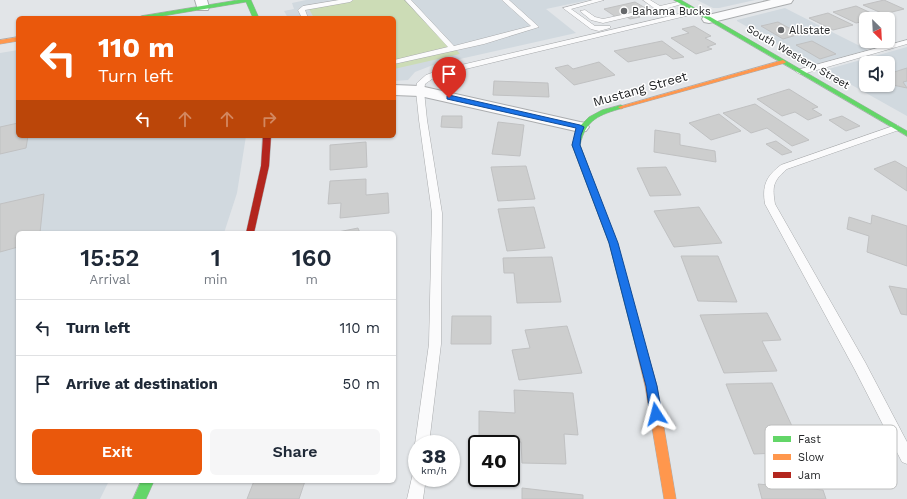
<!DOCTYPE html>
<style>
:root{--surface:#fff;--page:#f6f6f7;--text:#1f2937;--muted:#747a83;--line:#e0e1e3;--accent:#ea580c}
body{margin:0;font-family:"Work Sans",sans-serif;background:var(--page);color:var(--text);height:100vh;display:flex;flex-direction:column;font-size:15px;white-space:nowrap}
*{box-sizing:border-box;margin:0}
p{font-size:13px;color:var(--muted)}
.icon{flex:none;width:22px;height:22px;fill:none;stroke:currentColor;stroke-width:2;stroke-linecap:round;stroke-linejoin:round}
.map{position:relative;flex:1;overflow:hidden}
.details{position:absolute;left:16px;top:231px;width:380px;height:252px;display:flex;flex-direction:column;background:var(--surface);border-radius:6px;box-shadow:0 1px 3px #0004}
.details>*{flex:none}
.guide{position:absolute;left:16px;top:16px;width:380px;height:122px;border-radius:6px;box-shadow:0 1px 3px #0004;background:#ea580c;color:#fff;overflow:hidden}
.needle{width:26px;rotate:156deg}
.fabs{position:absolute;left:859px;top:12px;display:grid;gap:8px}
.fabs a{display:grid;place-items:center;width:36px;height:36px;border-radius:6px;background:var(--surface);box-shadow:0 1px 3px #0004;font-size:20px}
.speed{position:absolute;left:408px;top:435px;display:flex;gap:8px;font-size:20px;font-weight:700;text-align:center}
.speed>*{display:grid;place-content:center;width:52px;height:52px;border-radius:50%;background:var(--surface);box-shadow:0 1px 3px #0004;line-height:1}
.speed small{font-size:10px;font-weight:400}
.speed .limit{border:2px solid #111;border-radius:6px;background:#fff;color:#111}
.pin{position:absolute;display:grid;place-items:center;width:34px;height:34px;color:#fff;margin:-41px -17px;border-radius:50% 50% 50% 0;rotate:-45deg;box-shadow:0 0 4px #0007}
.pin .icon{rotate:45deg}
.me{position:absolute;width:44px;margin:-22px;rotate:351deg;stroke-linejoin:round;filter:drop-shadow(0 0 3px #0008)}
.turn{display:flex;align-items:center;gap:14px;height:84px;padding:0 16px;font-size:18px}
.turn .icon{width:52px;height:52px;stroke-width:2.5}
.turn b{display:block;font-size:28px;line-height:34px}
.lanes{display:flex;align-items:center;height:38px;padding:0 16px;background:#0003;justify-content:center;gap:20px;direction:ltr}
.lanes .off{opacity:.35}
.eta{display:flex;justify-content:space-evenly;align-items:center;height:68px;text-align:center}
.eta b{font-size:24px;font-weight:600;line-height:28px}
.cta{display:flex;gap:8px;margin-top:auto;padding:8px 16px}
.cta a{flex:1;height:46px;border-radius:6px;background:var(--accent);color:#fff;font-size:16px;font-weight:600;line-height:46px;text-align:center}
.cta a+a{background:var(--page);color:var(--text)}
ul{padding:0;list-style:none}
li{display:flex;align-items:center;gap:12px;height:56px;padding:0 16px;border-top:1px solid var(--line)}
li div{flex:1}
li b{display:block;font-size:15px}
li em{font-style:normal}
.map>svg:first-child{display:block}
</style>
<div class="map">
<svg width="907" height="499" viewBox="0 0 907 499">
<rect width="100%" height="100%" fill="#e2e5e8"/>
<g fill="#d1d9df" fill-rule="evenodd">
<path d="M306,0H589L546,9L576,33L433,65L415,72L408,80L394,81V18H288L284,11L294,9L292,3Z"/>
<path d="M697,0H755L719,8H713Z"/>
<path d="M785,8L828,30L868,50L814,65L737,21V20Z"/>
<path d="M907,47V116L825,70ZM866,63H888V85H866Z"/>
<path d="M18,50V136H246L237,193L224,233H18V481H109L100,499H0V53Z"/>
</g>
<path fill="#ccdcb6" d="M345,0H410L460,54L394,69V18H314L308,7Z"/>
<g fill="#cdcece" stroke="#c0c1c2">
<path d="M884,0L904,9L884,14L863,5Z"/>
<path d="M635,2L647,9L633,12L640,17L630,19L624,15L616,17L604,9Z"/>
<path d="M856,6L884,19H866V21L856,23L833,12Z"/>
<path d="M828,13L853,25L833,30L809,18Z"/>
<path d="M778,22L800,34L783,39L761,26Z"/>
<path d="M694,26L711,36L705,38L716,44L707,47L712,49L696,54L671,38L689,33L682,29Z"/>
<path d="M662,41L684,57L673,59L666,54L628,62L614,51Z"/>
<path d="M812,41L836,54L820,59L796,45Z"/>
<path d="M599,62L615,75L574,85L555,68L568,65L573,69Z"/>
<path d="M907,68V81L903,82L907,88L888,84V74Z"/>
<path d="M494,81L548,83L549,97L493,95Z"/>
<path d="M789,89L818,107L812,109L822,115L808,120L795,112L782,116L757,99Z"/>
<path d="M755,104L809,140L792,146L767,128L751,133L723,113Z"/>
<path d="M719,114L741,131L711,140L689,123Z"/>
<path d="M442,116H462V128L441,127Z"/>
<path d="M842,116L860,126L846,131L829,120Z"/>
<path d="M498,122L524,125L520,156L492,154Z"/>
<path d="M18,123V136H28L26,148L0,154V127Z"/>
<path d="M655,130L680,134V145L715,151L716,162L654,152Z"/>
<path d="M776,141L792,152L782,155L766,144Z"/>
<path d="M366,142L367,167L330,170V145Z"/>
<path d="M895,161L907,168V191L874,169Z"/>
<path d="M526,166L535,199L498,201L491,167Z"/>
<path d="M666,167L681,195L650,196L637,168Z"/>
<path d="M366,179V195L388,193L389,213L340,218L341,203L328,204L330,181Z"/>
<path d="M44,194L40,233H18V247L0,252V204Z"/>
<path d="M534,207L545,248L507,251L498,209Z"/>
<path d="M699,207L722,243L674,247L654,211Z"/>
<path d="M872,215L907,226V266L867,252L869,236L847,229L849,217L871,224Z"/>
<path d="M358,228L360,233H333Z"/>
<path d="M681,256H718L737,302L698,301Z"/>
<path d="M552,257L561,302L517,303L514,273H504L503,258Z"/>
<path d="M889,286L907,289V315L901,314Z"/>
<path d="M767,313L781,340L762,341L777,371L724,373L700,315Z"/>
<path d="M452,316H491V344H451Z"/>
<path d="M567,326L582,373L519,380L512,350L530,348L525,330Z"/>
<path d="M772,383L804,452L754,454L726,384Z"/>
<path d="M514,390L573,393L578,435L564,434L566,464L522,463L521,442L479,440V411L515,413Z"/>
<path d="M254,481H305L299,499H247Z"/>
<path d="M758,484L823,490L826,499H762Z"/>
<path d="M522,488L583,495V499H522Z"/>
</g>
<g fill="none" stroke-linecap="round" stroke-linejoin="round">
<defs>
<g id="lane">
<path d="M339,0H353L350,2L305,10L308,18H302L298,10L303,6Z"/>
<path d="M405,0H411L454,46L531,26L502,0H509L539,27L484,44L394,64V60L448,47Z"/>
<path d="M593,0H604L571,9L595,26H610V28L599,31L591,29L563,8Z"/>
<path d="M643,0H650L660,6L682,1L685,3L665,9L664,11L658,10L603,23L591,20L580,11L585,10L595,17L603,19L654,8Z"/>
<path d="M696,10L699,12L698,13L445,74L432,79L425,84L424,91L427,120L442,213L441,344L429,444H417V449L415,444L429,344L432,213L419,120L416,91L417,83L426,75L440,70Z"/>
<path d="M907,40V44L803,74H800L796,72L797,70Z"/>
<path d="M896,125L899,126L900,128L899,130L787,169C773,181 772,186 775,204L865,362L907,442V464L902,462L855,370L765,204C762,186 766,176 781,165Z"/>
<path d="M417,471V478H426L423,499H407L413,473Z"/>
</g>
<g id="street">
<path d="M195,0H207L209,7L208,10H198Z"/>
<path d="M771,0H793L791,3L709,23L704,22L702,19L704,16Z"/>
<path d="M394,85L420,86L580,122L586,123L589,127L586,131L580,132L420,96L394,95Z"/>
</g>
<g id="fast">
<path d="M238,0H251L259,18H253L246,2L151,18H138L141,16Z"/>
<path d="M674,0H681L907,131V136Z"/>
<path d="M621,105L623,106V108C599,115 586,119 580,145L617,243L645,344L644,347L640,349L636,347L635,344L609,243L572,145L578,128L589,117L602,110Z"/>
<path d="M141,481H154L146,499H133Z"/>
</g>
<g id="slow">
<path d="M18,37V41L0,44V40Z"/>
<path d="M783,60L786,62L785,63L623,108L621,109L618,107Z"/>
<path d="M640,339L644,341L645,344L657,386L676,499H664L645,386L635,344L636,341Z"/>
</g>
<path id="jam" d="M263,136H271L269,166L254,233H246L261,166Z"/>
</defs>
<use href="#lane" stroke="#aaacae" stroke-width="1"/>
<use href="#street" stroke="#aaacae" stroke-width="2"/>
<use href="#fast" stroke="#aaacae" stroke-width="1"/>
<use href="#slow" stroke="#aaacae" stroke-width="1"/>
<use href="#jam" stroke="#aaacae" stroke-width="1"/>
<use href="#lane" fill="#fbfbfc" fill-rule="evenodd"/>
<use href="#street" fill="#fbfbfc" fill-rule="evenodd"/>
<use href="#fast" fill="#63d668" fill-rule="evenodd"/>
<use href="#slow" fill="#ff974d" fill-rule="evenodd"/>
<use href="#jam" fill="#b3261e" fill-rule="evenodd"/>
</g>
<path fill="#1a73e8" stroke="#114b97" d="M449,95L580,125L584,127L581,135L580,145L618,243L657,386L662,414L660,418L656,420L652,418L650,414L646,386L609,243L572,145L576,128L447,99V96Z"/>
<g fill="#66686b" stroke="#fff" stroke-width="1.5">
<circle cx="624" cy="11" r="4"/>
<circle cx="781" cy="30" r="4"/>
</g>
<g text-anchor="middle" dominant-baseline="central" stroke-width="3" stroke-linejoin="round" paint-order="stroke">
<g font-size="11" fill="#232527" stroke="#fff" text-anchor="start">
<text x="632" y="11">Bahama Bucks</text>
<text x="789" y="30">Allstate</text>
</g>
<g font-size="11" fill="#232527" stroke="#fff">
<text transform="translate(798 57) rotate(30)">South Western Street</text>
</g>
<g font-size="13" fill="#232527" stroke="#fff">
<text transform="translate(640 89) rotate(-16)">Mustang Street</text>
</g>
</g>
<rect x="765" y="425" width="132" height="64" rx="6" fill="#fff" stroke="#bdbebe" stroke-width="1"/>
<rect x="773" y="436" width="18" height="6" fill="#63d668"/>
<rect x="773" y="454" width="18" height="6" fill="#ff974d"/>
<rect x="773" y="472" width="18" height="6" fill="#b3261e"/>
<g font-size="11" fill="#232527">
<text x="798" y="443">Fast</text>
<text x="798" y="461">Slow</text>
<text x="798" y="479">Jam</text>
</g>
</svg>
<div class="fabs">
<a><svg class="needle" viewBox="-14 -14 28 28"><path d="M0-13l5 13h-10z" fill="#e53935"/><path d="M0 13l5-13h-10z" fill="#747a83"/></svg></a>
<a><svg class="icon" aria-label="sound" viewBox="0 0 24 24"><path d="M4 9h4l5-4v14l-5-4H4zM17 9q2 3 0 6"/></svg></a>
</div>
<div class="speed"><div>38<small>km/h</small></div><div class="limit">40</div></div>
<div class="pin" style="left:449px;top:98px;background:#d93025"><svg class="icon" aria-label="arrive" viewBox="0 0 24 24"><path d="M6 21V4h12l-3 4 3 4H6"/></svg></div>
<svg class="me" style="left:656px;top:414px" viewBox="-20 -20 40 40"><path d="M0-17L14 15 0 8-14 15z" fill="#1a73e8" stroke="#fff" stroke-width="4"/></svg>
<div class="guide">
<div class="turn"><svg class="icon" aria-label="left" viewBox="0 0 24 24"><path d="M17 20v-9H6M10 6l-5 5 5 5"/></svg><div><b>110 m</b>Turn left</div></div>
<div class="lanes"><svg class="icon" aria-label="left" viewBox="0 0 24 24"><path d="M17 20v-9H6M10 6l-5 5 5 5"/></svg><svg class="icon off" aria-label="ahead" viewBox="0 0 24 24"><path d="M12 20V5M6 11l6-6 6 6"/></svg><svg class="icon off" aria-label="ahead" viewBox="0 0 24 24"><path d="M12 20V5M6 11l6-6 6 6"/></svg><svg class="icon off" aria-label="right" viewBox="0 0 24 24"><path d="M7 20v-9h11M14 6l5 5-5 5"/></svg></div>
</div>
<section class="details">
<div class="eta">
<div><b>15:52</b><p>Arrival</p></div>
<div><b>1</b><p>min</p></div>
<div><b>160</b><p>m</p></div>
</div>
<ul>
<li><svg class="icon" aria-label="left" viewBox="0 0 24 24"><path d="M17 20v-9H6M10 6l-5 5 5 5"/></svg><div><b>Turn left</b></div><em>110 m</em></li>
<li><svg class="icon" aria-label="arrive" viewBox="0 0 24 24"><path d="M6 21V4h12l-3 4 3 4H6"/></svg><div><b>Arrive at destination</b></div><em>50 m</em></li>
</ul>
<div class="cta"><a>Exit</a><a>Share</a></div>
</section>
</div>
